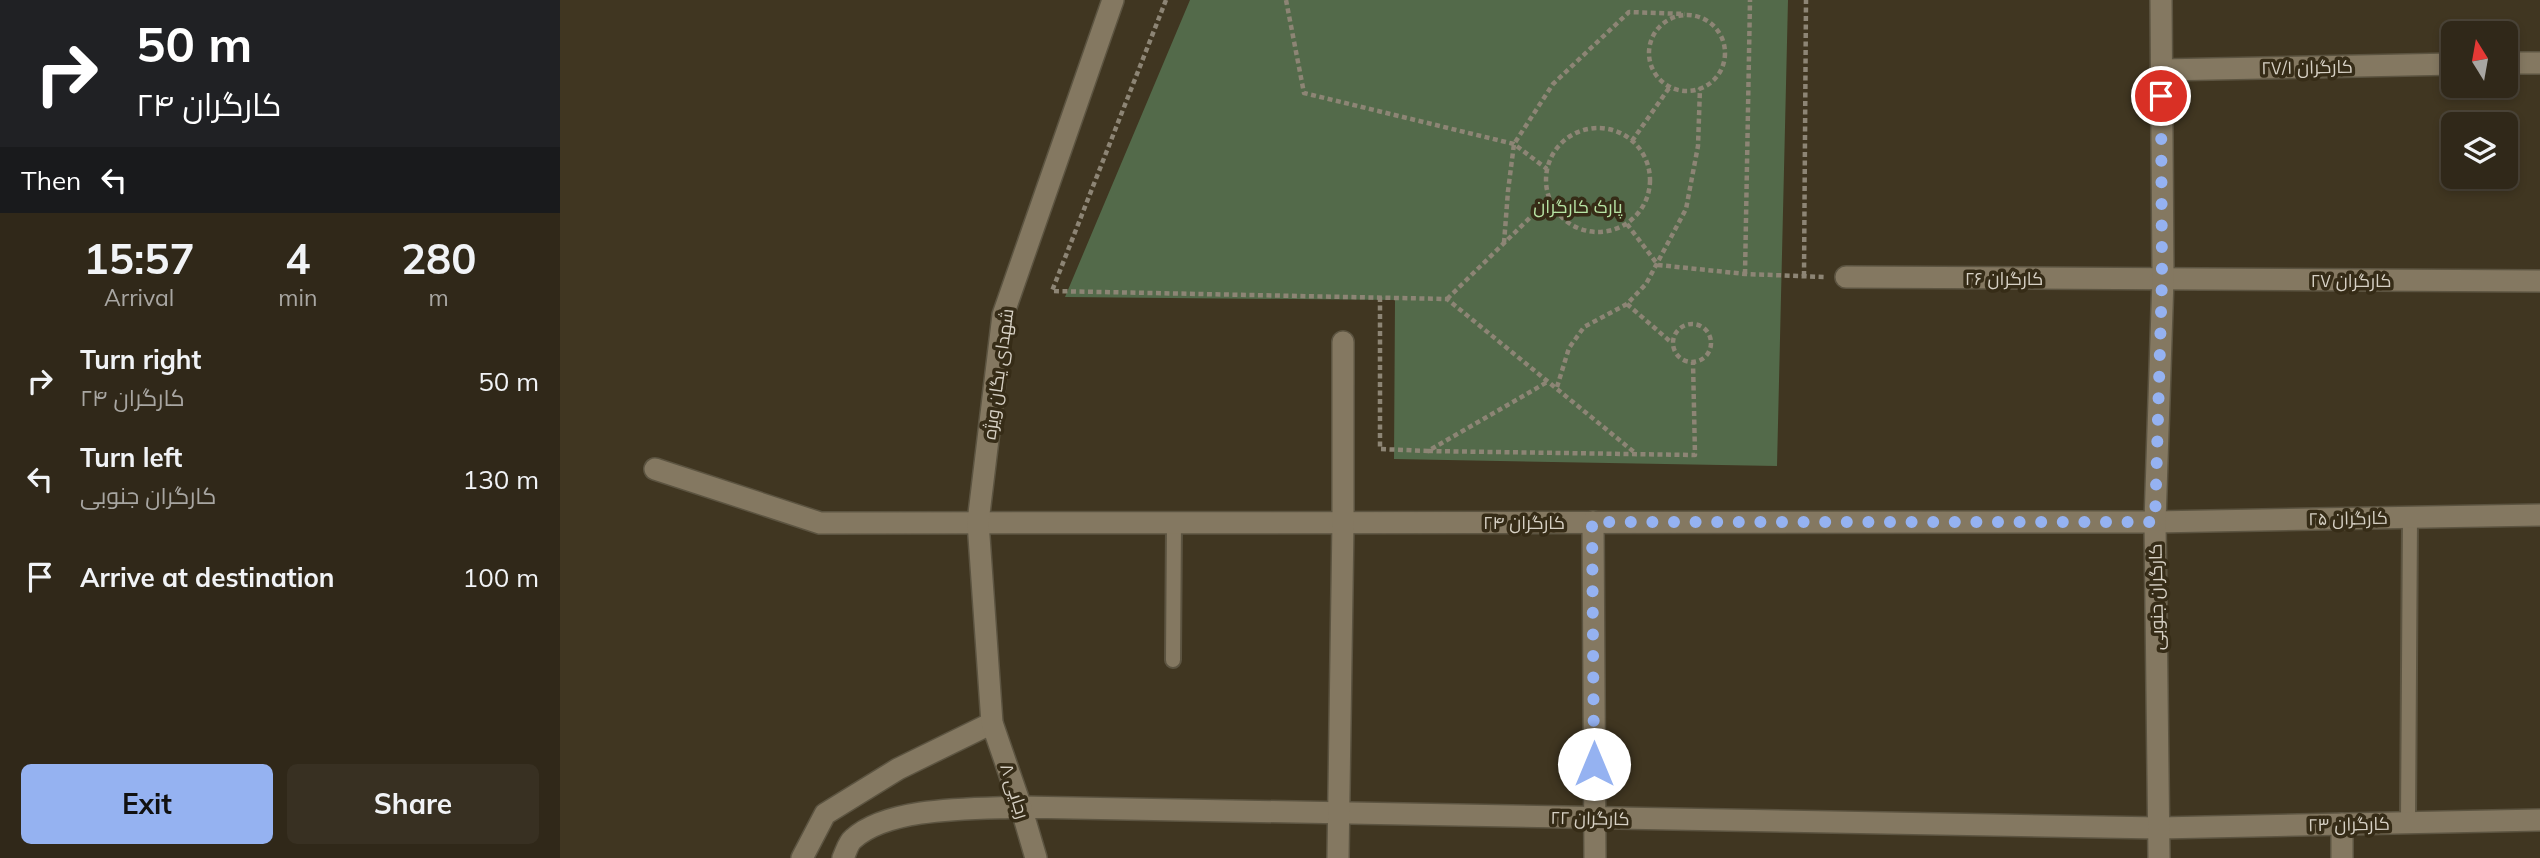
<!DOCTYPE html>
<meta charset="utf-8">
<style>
:root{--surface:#302819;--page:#383022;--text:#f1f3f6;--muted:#a8a6a2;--line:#4b4438;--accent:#95b2f1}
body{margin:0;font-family:Mulish,Cairo,sans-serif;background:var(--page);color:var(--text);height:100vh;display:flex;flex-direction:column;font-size:26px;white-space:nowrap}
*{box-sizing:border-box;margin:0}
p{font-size:23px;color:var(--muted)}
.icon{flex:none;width:38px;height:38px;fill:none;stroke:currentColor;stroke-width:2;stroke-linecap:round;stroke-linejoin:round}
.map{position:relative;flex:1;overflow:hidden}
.sheet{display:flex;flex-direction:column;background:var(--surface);width:560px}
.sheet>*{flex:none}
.top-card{background:#202124;color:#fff;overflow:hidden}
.needle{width:46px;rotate:349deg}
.tools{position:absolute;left:1881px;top:21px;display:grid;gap:14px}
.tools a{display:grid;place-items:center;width:77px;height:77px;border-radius:10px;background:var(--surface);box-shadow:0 4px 10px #0003,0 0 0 2px var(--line);font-size:35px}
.pin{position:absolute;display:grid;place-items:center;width:60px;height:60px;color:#fff;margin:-30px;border:4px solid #fff;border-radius:50%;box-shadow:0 2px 7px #0007}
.me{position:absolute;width:77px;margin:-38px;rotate:0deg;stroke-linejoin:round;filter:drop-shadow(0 0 5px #0008)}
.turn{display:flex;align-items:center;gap:24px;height:147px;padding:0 21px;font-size:32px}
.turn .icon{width:91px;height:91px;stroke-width:2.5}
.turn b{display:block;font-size:49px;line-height:60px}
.then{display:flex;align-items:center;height:66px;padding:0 21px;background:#0003;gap:14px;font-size:26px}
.eta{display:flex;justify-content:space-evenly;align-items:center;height:119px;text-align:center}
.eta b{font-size:42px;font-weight:700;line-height:49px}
.button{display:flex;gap:14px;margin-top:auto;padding:14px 21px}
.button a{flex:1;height:80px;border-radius:10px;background:var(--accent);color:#111;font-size:28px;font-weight:700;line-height:80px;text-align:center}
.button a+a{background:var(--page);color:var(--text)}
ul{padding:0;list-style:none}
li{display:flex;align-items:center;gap:21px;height:98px;padding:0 21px}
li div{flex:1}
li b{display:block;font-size:26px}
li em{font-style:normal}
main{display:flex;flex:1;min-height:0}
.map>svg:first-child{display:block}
</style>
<main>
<section class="sheet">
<div class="top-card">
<div class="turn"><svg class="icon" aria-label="right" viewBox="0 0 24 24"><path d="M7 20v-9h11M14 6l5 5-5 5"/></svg><div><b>50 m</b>کارگران ۲۴</div></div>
<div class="then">Then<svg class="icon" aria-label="left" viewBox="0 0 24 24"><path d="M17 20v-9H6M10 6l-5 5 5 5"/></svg></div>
</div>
<div class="eta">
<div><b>15:57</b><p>Arrival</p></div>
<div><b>4</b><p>min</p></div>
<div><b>280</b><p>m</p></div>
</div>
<ul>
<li><svg class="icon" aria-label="right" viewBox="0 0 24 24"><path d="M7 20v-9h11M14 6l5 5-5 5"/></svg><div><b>Turn right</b><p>کارگران ۲۴</p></div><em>50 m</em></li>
<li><svg class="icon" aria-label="left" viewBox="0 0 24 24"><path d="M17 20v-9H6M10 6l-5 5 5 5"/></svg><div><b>Turn left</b><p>کارگران جنوبی</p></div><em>130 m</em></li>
<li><svg class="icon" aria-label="arrive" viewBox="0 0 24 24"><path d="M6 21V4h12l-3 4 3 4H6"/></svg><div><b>Arrive at destination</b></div><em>100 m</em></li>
</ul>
<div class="button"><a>Exit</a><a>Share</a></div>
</section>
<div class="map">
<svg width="1980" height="858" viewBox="0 0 1980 858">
<rect width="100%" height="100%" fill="#403621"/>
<path fill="#536a4a" d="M630,0H1228L1217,466L834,459L835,300L505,297Z"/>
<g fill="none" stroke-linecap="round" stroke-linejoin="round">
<defs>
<g id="service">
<path d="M613,660L614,523"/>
<path d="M1848,822L1850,517"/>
</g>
<g id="minor">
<path d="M1946,63H1980"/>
<path d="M1601,70L1894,64"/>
<path d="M1286,277L1980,281"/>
<path d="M95,469L260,523L1595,522L1980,515"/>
<path d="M1033,522L1035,858"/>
<path d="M476,858L461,807L1599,828L1980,820"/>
<path d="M778,858L783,522V342"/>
<path d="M1782,858V824"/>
</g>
<g id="tertiary">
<path d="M242,858L265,814L338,769L432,723"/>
<path d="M283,858C286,852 288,843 293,839C329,806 415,809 461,807L432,723L418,522L443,315L553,0"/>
<path d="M1599,858L1595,522L1603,278L1601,0"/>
</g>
</defs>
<use href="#service" stroke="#5c5441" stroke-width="18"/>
<use href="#minor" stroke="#5c5441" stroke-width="24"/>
<use href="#tertiary" stroke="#5c5441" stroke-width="24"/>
<g stroke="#8d8575" stroke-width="4.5" stroke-dasharray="5 3.5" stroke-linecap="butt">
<path d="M606,0L492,291L887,299L1074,452"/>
<path d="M726,0L744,93L954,144L987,169"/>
<circle cx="1127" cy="53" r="38"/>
<circle cx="1038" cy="180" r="52"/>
<path d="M1072,141L1109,88"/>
<path d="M1067,224L1098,265L1185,274L1264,277"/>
<path d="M944,243L948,191L954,144L993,84L1069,12L1125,14"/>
<path d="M1185,274L1190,0"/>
<path d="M1244,276L1246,0"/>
<path d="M820,297V449L868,451L989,381"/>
<path d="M887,299L990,198"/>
<path d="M1067,304L1112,343"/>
<circle cx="1132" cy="343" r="19"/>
<path d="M997,387L1009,348L1024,327L1067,304L1086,284L1126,209L1138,146L1140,88"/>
<path d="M868,451L1135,455L1133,362"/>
</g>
<use href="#service" stroke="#847861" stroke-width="14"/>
<use href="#minor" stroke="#847861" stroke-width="21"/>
<use href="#tertiary" stroke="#847861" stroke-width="21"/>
</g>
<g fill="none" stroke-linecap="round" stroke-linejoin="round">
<path stroke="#95b2f1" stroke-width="12" stroke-dasharray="0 21.6" d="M1034,764L1032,522H1595L1602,278L1601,96"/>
</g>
<g text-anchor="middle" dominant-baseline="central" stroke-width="7" stroke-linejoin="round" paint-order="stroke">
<g font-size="18" fill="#d7d1c5" stroke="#362c17">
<text transform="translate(1747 67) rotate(-1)">کارگران ۲۷/۱</text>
<text x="1444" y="278">کارگران ۲۶</text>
<text x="1791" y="280">کارگران ۲۷</text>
<text transform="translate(438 374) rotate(-82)">شهدای یگان ویژه</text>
<text transform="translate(1788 518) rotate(-1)">کارگران ۲۵</text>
<text x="964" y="522">کارگران ۲۴</text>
<text transform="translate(1596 597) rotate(-91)">کارگران جنوبی</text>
<text transform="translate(455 791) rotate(72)">رجایی ۸</text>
<text transform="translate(1030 818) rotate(1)">کارگران ۲۲</text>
<text transform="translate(1789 824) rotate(-1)">کارگران ۲۳</text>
</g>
<g font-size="18" fill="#b7e4a4" stroke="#362c17">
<text x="1018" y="206">پارک کارگران</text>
</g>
</g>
</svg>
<div class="tools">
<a><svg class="needle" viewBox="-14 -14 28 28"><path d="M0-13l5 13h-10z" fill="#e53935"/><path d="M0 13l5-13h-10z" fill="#a8a6a2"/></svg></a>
<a><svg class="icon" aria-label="layers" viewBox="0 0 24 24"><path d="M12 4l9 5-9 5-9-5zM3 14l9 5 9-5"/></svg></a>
</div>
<div class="pin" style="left:1601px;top:96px;background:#d93025"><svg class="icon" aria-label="arrive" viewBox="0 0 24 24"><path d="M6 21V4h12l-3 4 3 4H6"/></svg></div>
<svg class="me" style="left:1034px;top:764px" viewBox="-20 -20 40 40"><circle r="19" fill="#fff"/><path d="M0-13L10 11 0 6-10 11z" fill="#95b2f1"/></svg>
</div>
</main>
